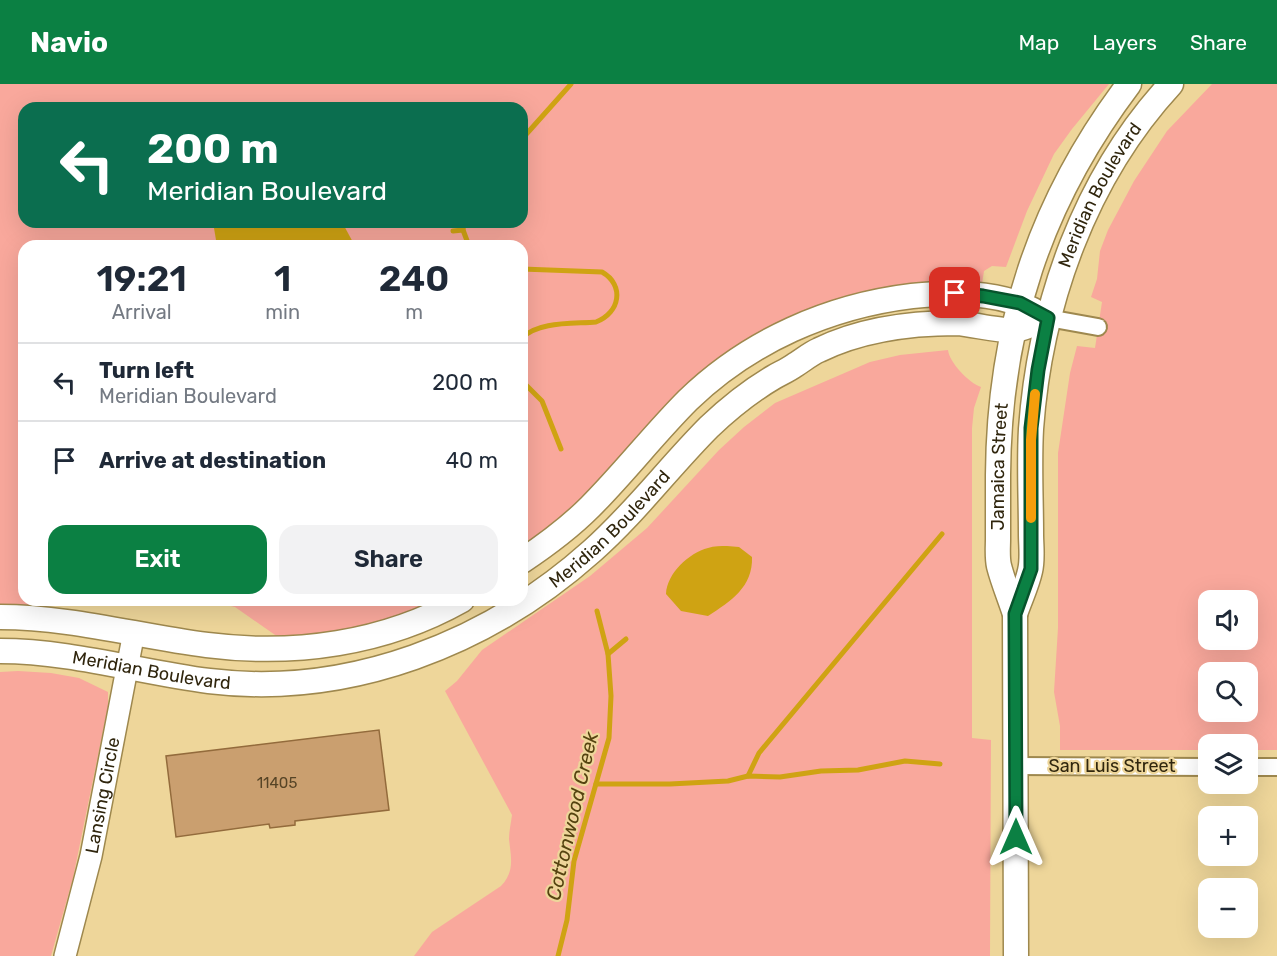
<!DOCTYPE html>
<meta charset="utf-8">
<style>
:root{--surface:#fff;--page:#f2f2f3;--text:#1f2937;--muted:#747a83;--line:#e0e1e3;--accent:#0b8043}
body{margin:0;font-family:Rubik,sans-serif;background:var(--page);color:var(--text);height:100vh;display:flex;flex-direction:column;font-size:22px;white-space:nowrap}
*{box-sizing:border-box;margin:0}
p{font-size:20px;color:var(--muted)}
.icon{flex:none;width:33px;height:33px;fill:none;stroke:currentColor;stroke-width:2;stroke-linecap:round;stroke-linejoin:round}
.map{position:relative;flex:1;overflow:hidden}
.drawer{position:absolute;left:18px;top:156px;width:510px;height:366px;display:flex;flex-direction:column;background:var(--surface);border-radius:18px;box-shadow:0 6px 24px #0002}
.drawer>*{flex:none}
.guide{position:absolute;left:18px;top:18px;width:510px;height:126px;border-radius:18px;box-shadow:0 6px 24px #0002;background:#0b6e4f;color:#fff;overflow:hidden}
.buttons{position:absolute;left:1198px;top:506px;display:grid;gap:12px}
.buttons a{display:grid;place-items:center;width:60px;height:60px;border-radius:12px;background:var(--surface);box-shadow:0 6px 24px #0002;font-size:30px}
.pin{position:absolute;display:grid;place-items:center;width:51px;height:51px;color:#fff;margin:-26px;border-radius:12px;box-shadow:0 3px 9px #0006}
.me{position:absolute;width:66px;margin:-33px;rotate:0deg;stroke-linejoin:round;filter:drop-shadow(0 0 4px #0008)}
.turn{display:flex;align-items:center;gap:21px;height:126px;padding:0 30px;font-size:27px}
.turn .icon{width:78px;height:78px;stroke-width:2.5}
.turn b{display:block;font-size:42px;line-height:51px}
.eta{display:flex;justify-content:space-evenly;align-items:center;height:102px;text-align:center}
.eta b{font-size:36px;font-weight:600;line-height:42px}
.primary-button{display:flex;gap:12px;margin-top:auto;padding:12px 30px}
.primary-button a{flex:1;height:69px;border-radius:18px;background:var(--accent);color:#fff;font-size:24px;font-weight:600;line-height:69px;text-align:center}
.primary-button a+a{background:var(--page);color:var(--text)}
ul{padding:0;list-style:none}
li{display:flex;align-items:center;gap:18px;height:78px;padding:0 30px;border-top:2px solid var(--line)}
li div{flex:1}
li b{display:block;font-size:22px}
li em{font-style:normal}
header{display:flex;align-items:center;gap:36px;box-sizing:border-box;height:84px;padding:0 30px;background:var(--accent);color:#fff}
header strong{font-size:28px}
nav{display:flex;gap:33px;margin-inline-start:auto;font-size:21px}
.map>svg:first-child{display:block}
</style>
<header>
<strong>Navio</strong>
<nav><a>Map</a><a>Layers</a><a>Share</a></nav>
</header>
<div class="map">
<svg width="1277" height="872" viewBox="0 0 1277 872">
<rect width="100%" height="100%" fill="#eed69a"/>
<g fill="#f9a89c" fill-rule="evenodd">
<path d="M0,0H1109L1072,45L1054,70L1027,127L1006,183L992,182L984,187L982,200L821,221L522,466V162H24V516H68L42,523H0ZM24,24H522V138H24Z"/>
<path d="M1212,0H1277V666H1248V660H1209V666H1060V642L1054,608L1058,544V369L1070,289L1077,262L1095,264L1102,218L1091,213L1097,195L1100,167L1108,146L1134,97L1167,47ZM1209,516H1248V555H1209ZM1209,588H1248V627H1209Z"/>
<path d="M948,266C949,278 969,299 981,303L974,324L972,344V654L991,656L990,872H414L432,848L501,802C515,787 511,774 509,755C509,747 511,739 512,731L445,607L457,597L482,566L590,492L647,444L719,366L744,343L775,319L870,278L900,271Z"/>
<path d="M206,516H440L386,537L326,551L278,553L235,523Z"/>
<path d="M18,587L51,589L79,594L108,608V622L73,794L51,872H0V588Z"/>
</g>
<g fill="#cfa313">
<path d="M213,138H342L355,162H217Z"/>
<path d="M727,462L739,463L752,473C753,503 731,517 708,532L681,527L666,510C667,489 689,469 708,464C714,462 721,462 727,462Z"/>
</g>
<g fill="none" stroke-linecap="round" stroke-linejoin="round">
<g stroke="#cfa313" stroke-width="5">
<path d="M522,55L571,0"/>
<path d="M464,138L463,146L469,162"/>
<path d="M453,147L463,146"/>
<path d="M522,185L602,188C625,201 620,229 596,238C574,240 538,237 522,254"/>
<path d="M522,297L542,317L561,365"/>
<path d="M608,570L626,555"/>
<path d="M748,692L759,669L942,450"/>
<path d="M596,700H670L728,697L748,692L780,693L821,687L858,686L905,677L940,680"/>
<path d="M558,872L567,836L574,777L609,654L611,612L608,570L597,527"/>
</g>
</g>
<path fill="#ca9f6f" stroke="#936b3c" stroke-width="1.5" d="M379,646L389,726L295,737V741L270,744L269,740L176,753L166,672Z"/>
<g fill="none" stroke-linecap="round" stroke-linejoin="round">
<defs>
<g id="minor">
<path d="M1048,234L1098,243"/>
<path d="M1016,682L1209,683"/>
<path d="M1248,683H1277"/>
</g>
<g id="tertiary">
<path id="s1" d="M65,872L91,772L134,548"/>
</g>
<g id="secondary">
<path d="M522,477C546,461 569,444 590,423C624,389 654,350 688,316C749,257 829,222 912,212C951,208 997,207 1033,226"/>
<path id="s2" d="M1015,530C1020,515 1027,501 1030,487C1033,475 1031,462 1031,450C1031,415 1029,380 1031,345C1040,220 1085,93 1171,0"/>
<path d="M0,533C71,533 137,552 207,561C294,572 384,560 462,516"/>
<path id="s3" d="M0,567C71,567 139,588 209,597C349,614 488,560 592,467C635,429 669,383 709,343C729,324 750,307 774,293C781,289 788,286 795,281C803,276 810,270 819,266C860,246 911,239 957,239C972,240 1003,248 1015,246C1026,244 1038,238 1048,234"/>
<path id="s4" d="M1016,872L1015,530C1010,514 1003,498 999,482C997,474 998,463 998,455C998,433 998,412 998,391C999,243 1040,118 1129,0"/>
</g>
</defs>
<use href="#minor" stroke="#9e884e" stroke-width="20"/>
<use href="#tertiary" stroke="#9e884e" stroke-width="24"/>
<use href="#secondary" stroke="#9e884e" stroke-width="27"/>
<use href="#minor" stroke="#fff" stroke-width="16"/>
<use href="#tertiary" stroke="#fff" stroke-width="21"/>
<use href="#secondary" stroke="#fff" stroke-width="24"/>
</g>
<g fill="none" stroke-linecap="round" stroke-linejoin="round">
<defs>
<path id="route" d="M955,209L983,212L1020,219L1048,234L1038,286L1031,344V485L1015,530L1016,753"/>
</defs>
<use href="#route" stroke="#07532c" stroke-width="15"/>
<use href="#route" stroke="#0b8043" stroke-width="10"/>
<path stroke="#f59e0b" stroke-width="10" d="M1031,434V356L1035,310"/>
</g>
<g text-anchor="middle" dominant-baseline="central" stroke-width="4.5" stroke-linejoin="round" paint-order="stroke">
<g font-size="15" fill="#564426">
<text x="277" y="699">11405</text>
</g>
<g font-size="18" fill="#30260e" stroke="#eed69a">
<text stroke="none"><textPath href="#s2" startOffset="434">Meridian Boulevard</textPath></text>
<text stroke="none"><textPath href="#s4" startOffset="492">Jamaica Street</textPath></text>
<text stroke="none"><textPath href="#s3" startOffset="656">Meridian Boulevard</textPath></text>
<text stroke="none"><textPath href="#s3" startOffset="153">Meridian Boulevard</textPath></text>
<text x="1112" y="682">San Luis Street</text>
<text stroke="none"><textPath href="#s1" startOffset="165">Lansing Circle</textPath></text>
</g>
<g font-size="20" font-style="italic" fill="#554310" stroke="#eed69a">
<text transform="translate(572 732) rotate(-77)">Cottonwood Creek</text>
</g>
</g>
</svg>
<div class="buttons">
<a><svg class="icon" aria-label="sound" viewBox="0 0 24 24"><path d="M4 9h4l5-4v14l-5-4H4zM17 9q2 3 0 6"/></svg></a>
<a><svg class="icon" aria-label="search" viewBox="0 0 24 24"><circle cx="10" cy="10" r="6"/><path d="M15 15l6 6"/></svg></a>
<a><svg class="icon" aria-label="layers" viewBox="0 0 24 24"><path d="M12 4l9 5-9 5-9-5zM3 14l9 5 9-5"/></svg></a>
<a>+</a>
<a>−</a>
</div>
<div class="pin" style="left:955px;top:209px;background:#d93025"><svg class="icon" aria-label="arrive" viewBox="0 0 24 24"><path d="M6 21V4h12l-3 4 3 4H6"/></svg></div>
<svg class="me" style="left:1016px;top:753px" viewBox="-20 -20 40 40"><path d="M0-17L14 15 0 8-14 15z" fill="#0b8043" stroke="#fff" stroke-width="4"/></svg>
<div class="guide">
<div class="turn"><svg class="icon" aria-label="left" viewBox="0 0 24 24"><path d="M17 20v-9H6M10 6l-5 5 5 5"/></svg><div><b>200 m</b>Meridian Boulevard</div></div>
</div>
<section class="drawer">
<div class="eta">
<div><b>19:21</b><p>Arrival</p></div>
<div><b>1</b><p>min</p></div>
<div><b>240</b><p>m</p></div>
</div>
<ul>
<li><svg class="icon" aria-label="left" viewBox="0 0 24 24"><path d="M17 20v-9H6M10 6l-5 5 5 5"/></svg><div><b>Turn left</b><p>Meridian Boulevard</p></div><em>200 m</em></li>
<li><svg class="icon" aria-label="arrive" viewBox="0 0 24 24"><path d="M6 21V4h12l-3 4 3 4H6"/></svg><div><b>Arrive at destination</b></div><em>40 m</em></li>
</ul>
<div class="primary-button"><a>Exit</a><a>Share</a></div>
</section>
</div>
